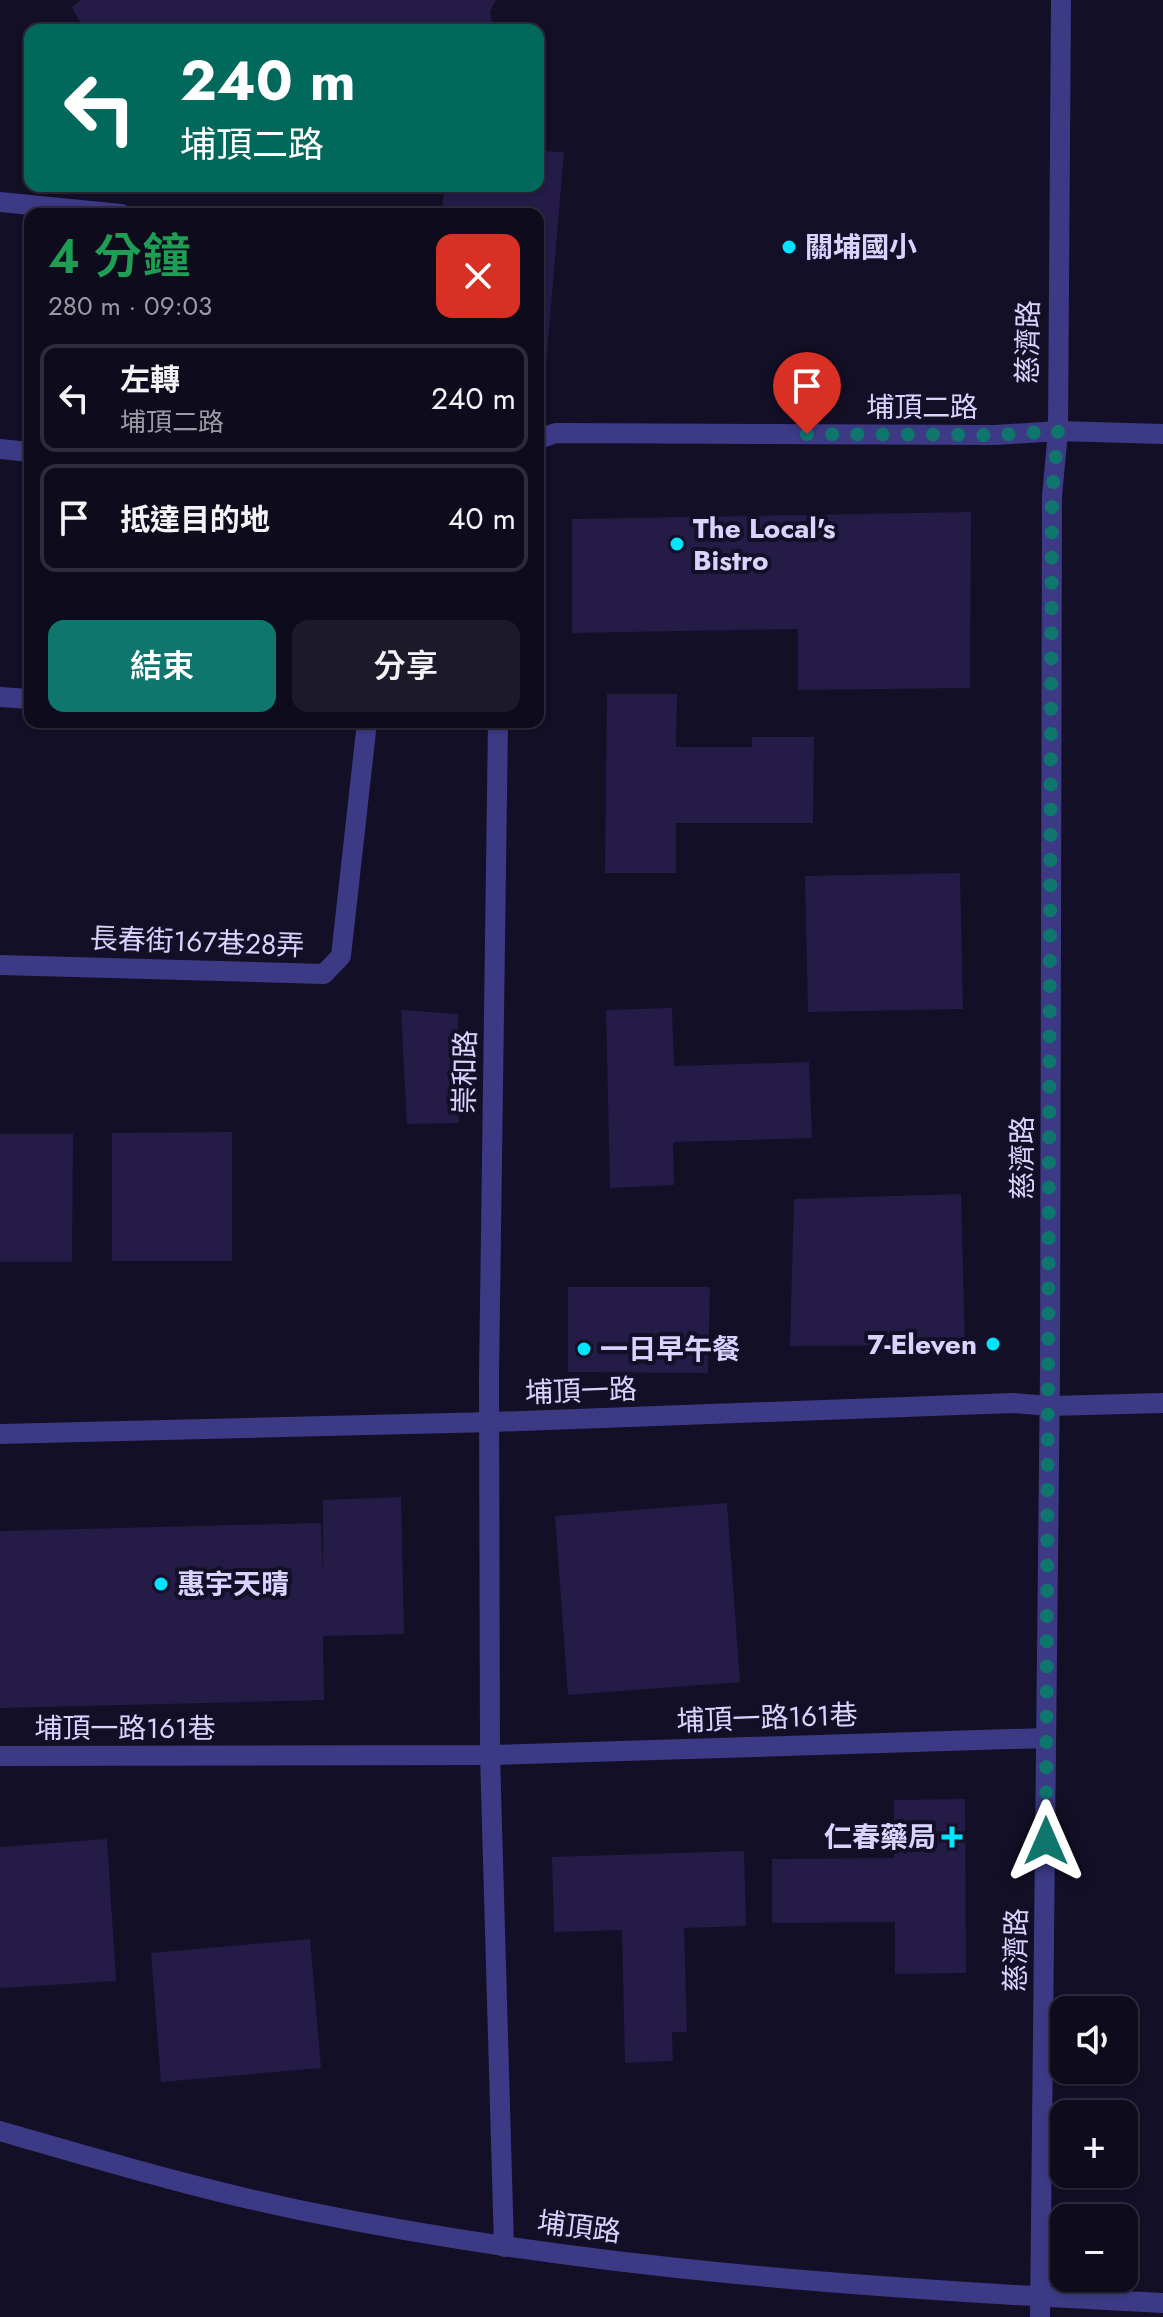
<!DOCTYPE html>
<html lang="zh-TW">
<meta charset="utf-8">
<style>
:root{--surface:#0e0b1c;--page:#1c1929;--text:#f1f3f6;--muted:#9b9ba3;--line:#2e2b3b;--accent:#0f766e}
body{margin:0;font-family:Jost,"Noto Sans TC",sans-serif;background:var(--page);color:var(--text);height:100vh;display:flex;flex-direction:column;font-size:30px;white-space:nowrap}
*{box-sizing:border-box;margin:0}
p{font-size:26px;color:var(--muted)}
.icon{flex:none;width:44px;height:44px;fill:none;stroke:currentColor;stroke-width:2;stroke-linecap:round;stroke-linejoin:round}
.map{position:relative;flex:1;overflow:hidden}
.details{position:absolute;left:24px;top:208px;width:520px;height:520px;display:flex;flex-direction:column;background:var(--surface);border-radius:16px;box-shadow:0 2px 6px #0004,0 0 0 2px var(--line)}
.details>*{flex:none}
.guide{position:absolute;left:24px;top:24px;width:520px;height:168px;border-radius:16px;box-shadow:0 2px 6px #0004,0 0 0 2px var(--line);background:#00695c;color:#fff;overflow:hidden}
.fabs{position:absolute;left:1050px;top:1996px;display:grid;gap:16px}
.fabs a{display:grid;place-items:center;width:88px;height:88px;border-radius:16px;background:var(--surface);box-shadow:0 2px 6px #0004,0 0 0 2px var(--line);font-size:40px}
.pin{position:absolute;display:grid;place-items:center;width:68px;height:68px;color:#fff;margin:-82px -34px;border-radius:50% 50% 50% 0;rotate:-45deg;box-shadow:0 0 8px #0007}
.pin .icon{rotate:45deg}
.me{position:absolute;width:88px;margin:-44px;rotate:0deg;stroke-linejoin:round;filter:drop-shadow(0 0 6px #0008)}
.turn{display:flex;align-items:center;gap:28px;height:168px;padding:0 24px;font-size:36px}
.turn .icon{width:104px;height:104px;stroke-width:2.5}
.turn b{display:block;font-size:56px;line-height:68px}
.round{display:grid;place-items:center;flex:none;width:84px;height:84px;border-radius:16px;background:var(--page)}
.overview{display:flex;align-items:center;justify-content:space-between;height:136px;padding:0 24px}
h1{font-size:48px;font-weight:600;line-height:60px;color:#1e9e55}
.primary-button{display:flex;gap:16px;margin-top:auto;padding:16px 24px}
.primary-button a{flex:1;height:92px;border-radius:16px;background:var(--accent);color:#fff;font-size:32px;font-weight:600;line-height:92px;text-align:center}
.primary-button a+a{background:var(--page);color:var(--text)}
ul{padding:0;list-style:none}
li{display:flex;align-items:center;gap:24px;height:108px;margin:0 16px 12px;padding:0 8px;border:4px solid var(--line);border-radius:16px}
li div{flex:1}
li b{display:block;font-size:30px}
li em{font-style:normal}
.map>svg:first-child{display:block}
</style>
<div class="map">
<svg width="1163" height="2317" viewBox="0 0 1163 2317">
<rect width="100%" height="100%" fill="#130f26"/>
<g fill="#241b47">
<path d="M80,0H496L490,12L493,30H84L72,7Z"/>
<path d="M538,151L564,152L545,376H538V214H442L444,186H538Z"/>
<path d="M971,512L970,688L798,690V629L572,633V519Z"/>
<path d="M607,694H677L676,747H752V737H814L813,823H676V873H605Z"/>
<path d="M960,873L963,1009L808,1012L805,876Z"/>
<path d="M672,1008L674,1066L809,1062L812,1138L673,1142L674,1185L610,1188L606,1010Z"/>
<path d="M401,1010L458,1014L459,1123L407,1124Z"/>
<path d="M232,1132V1261H112V1133Z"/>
<path d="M0,1134H73L72,1262H0Z"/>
<path d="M961,1194L965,1345L790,1346L794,1199Z"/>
<path d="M568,1287H710L708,1373L568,1372Z"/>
<path d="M401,1497L404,1634L323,1636L324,1700L0,1708V1531L321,1523L323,1576V1500Z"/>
<path d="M727,1503L740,1682L568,1695L555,1516Z"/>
<path d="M965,1799L966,1973L895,1974V1922L772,1923V1859L894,1858V1800Z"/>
<path d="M107,1839L116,1981L0,1988V1847Z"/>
<path d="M744,1851L746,1926L684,1928L687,2032H672L673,2061L625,2063L622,1930L554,1932L552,1857Z"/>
<path d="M310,1939L321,2068L161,2082L151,1953Z"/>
</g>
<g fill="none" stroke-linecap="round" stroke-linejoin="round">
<g stroke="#3d3a85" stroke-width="20">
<path d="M0,202L121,214"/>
<path d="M538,439L556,433L995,435L1058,431L1163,434"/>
<path d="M0,449L30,452"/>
<path d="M0,697L30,699"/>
<path d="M498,722L489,1377L490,1755L504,2247"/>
<path d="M0,965L324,974L341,956L367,722"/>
<path d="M0,1434L492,1422L1013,1403L1050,1406L1163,1403"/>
<path d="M0,1756L490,1755L1046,1738"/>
<path d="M0,2131C101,2160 201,2190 304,2211C586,2269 876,2289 1163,2303"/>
<path d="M1040,2317L1050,1369L1052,496L1058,431L1061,0"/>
</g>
</g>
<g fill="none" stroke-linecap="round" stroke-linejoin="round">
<path stroke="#0f766e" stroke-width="14" stroke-dasharray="0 25.2" d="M807,434L995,435L1058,431L1052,496L1046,1841"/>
</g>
<g fill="#00e5ff" stroke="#130f26" stroke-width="3">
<circle cx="789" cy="247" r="8"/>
<circle cx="677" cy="544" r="8"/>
<circle cx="993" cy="1344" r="8"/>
<circle cx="584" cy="1349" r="8"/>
<circle cx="161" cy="1584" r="8"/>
<path d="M948 1825h8v8h8v8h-8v8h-8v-8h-8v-8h8z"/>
</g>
<g text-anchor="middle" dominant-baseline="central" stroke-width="8" stroke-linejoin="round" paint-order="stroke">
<g font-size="28" font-weight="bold" fill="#d9d4ff" stroke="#130f26" text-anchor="start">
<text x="805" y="247">關埔國小</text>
<text x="693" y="528">The Local's<tspan x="693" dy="32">Bistro</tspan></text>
<text x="977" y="1344" text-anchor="end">7-Eleven</text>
<text x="600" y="1349">一日早午餐</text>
<text x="177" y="1584">惠宇天晴</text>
<text x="936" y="1837" text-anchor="end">仁春藥局</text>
</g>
<g font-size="28" fill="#d9d4ff" stroke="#130f26">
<text transform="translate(1028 342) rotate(-89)">慈濟路</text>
<text x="922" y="407">埔頂二路</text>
<text transform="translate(197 942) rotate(2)">長春街167巷28弄</text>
<text transform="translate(465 1072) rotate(-89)">崇和路</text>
<text transform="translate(1022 1158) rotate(-90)">慈濟路</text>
<text transform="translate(581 1391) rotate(-2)">埔頂一路</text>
<text transform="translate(767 1718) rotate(-2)">埔頂一路161巷</text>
<text x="125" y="1728">埔頂一路161巷</text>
<text transform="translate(1016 1950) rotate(-89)">慈濟路</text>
<text transform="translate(579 2227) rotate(7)">埔頂路</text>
</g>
</g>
</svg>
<div class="fabs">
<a><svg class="icon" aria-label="sound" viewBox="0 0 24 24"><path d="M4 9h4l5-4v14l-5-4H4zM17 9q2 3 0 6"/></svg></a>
<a>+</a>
<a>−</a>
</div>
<div class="pin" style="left:807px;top:434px;background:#d93025"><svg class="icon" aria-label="arrive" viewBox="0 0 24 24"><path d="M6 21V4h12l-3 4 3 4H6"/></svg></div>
<svg class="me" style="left:1046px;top:1841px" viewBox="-20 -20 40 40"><path d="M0-17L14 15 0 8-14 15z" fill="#0f766e" stroke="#fff" stroke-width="4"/></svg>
<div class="guide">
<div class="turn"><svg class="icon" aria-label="left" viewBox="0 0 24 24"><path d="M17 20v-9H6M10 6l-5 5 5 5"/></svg><div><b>240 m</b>埔頂二路</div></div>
</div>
<section class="details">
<div class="overview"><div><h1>4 分鐘</h1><p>280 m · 09:03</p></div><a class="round" style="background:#d93025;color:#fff"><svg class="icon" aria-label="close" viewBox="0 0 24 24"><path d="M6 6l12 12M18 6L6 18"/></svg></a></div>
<ul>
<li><svg class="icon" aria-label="left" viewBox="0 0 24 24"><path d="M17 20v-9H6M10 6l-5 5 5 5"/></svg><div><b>左轉</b><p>埔頂二路</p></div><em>240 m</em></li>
<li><svg class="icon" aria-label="arrive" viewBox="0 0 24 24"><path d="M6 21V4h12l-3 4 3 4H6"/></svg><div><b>抵達目的地</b></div><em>40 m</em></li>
</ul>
<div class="primary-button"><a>結束</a><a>分享</a></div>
</section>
</div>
